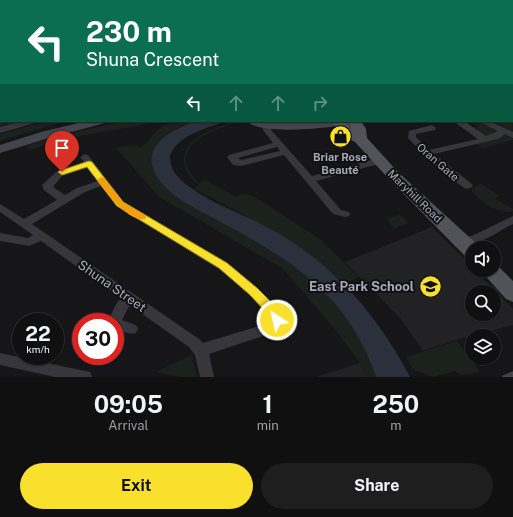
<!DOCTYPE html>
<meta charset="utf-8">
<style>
:root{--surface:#101011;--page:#1e1e1f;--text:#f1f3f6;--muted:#9c9d9f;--line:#303031;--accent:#f8e02d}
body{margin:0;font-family:"Public Sans",sans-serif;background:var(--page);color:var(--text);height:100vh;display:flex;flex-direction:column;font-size:15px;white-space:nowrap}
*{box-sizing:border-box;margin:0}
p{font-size:13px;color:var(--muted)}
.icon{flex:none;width:22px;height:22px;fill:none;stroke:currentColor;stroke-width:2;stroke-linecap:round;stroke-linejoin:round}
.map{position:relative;height:377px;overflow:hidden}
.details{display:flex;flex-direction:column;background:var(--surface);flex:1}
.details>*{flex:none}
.hud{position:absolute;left:0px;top:0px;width:513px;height:122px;box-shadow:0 1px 3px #0004,0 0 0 1px var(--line);background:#0b6e4f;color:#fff;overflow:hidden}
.buttons{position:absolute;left:465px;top:241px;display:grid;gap:8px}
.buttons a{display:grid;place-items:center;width:36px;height:36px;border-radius:50%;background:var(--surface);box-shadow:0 1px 3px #0004,0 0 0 1px var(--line);font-size:20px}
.speed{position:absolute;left:12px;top:313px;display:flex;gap:8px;font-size:20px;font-weight:700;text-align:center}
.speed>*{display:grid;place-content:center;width:52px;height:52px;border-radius:50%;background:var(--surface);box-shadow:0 1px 3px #0004,0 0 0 1px var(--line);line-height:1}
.speed small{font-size:10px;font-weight:400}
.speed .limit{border:6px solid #d22;background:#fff;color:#111}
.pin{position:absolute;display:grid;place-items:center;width:34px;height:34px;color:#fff;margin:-41px -17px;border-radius:50% 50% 50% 0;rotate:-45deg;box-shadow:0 0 4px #0007}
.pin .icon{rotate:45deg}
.me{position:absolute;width:44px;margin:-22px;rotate:325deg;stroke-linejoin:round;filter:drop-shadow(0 0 3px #0008)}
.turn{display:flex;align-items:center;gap:14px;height:84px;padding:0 20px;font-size:18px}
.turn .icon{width:52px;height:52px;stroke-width:2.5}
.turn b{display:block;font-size:28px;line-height:34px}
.lanes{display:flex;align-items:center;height:38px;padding:0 20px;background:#0003;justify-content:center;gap:20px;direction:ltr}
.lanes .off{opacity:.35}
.eta{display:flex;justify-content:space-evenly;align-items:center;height:68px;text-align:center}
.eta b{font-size:24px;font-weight:700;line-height:28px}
.cta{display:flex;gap:8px;margin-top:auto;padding:8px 20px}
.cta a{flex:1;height:46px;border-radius:24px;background:var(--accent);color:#111;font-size:16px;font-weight:700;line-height:46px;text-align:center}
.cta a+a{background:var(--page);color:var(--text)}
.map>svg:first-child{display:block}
</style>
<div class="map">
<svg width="513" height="377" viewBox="0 0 513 377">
<rect width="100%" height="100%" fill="#161517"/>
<g fill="#222124" fill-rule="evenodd">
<path d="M432,227L472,267V270H475L513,309V325L452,341L423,351L400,318L345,262ZM472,292H494V314H472Z"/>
<path d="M360,363L366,377H316Z"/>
</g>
<g fill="#1b221e">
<path d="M0,13L1,121H21L0,127Z"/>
<path d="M512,97L513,140L484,148L476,144L482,141L486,142L471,128L474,127L477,130V125L467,121H512Z"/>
<path d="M48,121H66L0,141V134Z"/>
<path d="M123,121H158C117,132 70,134 31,150L26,146L60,136Z"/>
<path d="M176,121H196L177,128L159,141L168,189L177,197C263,245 341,276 376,377H366L360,363L335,329L282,268L159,197L116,148L128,145L142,147C156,134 156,126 176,121Z"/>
<path d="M235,121H240C221,129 180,137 187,166C189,173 196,178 198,184C190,178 184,171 184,160C184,135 216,129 235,121Z"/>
<path d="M204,179L234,196L247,194L258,199L320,239L359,277L344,284L306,252L286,238L195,189Z"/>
<path d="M481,184L500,196L495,198L513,209V211C501,216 474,199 471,188Z"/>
<path d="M400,215L409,223L394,228L386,219Z"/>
<path d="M457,341L480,372L462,375L455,371L432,377L421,372L413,370L406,357Z"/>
<path d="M192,355L197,377H182L156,372Z"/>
</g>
<path fill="#2b313c" d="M196,121H226C208,128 179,134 170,155C170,165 173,172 180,179C202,200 238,212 265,226C286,237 307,251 325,267C361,298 388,335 410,377H376C348,295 292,260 219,221C198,209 169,198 156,175C139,145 174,129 196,121Z"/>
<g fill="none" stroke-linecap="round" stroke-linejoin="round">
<g fill="#36363c" fill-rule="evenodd">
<path d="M159,0H166L167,1H160Z"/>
<path d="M175,0H198L199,1H174Z"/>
<path d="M380,0H388L389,1H381Z"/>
<rect x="0" y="10" width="1" height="4"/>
<rect x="512" y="18" width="1" height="4"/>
<rect x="512" y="44" width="1" height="4"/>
<rect x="512" y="104" width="1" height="4"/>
<path d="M23,121H36L35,123L0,133V127Z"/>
<path d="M457,121H464L486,136L498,131L478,121H489L513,132V138L505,134L498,139L434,154L472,184L473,186L468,189L464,188L433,164L408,138L409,131L432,125L436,128L435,130L416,134V137L429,150L478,139L457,124Z"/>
<path d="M267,122L270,123L271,130L312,176L379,158L382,159L384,161L382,163L316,181L341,210L349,212L350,214L349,216L345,217L333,214L284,155L241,166L233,165L227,157L229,155L273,143L263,130V125ZM277,147L280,151L241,160L238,158Z"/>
<path d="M85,154L88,155L124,202L227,263L257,288L281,311C285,320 281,326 275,332L209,354L214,377H200L195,355L189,347L131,306L128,308L122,320L136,325L138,329L136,333C128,335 122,331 115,328V322H107L118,301L122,299L41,241L29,246L0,241V233L28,238L33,235L0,212V204L24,219L57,200L44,190L42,185L56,172L84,162L80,157ZM88,167L98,181L77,188L65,195L53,187L62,176ZM101,186L116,206L219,269L249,294L269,317V320L266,324L203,343L199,339L32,224L85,192Z"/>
<path d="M513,216V224C501,230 473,249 460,246L458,243L460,240L474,235Z"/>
<path d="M0,353L85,371L90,372L92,377H55L0,365Z"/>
</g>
<g fill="#44444c" fill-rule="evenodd">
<path d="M513,31V37L512,38V32Z"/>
<path d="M87,121H107L105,123L49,138L0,153V145L41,132Z"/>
<path d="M247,121L286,122L354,121L352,123C335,128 258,136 247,121Z"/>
</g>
<g fill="#52525b" fill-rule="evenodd">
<rect x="273" y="0" width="10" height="1"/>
<path d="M332,121H346L352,130L347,121H361L366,129L367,138L398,172L479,246V248H472V257L465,256L388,178L355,142L341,135Z"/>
<path d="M494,264L497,265L513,281V302L506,299L480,270H494Z"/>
</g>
</g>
<path fill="#323135" d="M302,0H327L329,1H302Z"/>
<g fill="#3e3e43" stroke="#4f4e55">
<path d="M308,0H327L329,1H310Z"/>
<path d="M513,372V377H503V376Z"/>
</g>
<path fill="#f8e02d" stroke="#a1921d" d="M89,161L92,162L123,202L227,263L257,288L278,309L283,320L281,323L277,324L272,323L269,315L249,294L219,268L117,206L87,167L62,175L58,172L59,171Z"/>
<path fill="#f59e0b" d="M101,177L104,178L123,202L145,215L146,217L145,219C129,223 105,191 97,180Z"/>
<defs>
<symbol id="shop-disc" viewBox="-11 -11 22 22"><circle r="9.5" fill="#f8e02d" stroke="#111012"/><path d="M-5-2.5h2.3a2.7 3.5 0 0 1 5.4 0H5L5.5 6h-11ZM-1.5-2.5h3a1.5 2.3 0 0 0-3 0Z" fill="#111"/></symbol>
<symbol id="school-disc" viewBox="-11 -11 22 22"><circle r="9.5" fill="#f8e02d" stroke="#111012"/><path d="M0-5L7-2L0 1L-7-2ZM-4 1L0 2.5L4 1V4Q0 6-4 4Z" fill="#111"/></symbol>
</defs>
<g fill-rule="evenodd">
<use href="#shop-disc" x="328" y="124" width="25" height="25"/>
<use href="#school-disc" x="418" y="274" width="25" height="25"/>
</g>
<g text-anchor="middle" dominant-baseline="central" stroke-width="4" stroke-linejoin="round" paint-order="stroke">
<g font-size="11" font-weight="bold" fill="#a7a8b8" stroke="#111012">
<text x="340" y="157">Briar Rose<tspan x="340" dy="13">Beauté</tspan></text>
</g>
<g font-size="11" fill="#a7a8b8" stroke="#111012">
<text transform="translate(438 162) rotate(41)">Oran Gate</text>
<text transform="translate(415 196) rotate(44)">Maryhill Road</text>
</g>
<g font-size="13" fill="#a7a8b8" stroke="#111012">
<text transform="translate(112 286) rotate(35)">Shuna Street</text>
</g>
<g font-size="13" font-weight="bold" fill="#a7a8b8" stroke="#111012" text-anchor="end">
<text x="414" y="286">East Park School</text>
</g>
</g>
</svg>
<div class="buttons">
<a><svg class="icon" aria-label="sound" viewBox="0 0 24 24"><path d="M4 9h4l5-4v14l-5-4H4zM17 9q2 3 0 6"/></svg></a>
<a><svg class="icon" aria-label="search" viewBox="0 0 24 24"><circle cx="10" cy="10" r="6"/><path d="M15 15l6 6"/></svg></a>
<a><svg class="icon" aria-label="layers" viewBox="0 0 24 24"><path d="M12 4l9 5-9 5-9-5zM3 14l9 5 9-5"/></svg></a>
</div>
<div class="speed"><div>22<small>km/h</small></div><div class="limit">30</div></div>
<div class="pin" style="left:62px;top:172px;background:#d93025"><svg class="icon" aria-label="arrive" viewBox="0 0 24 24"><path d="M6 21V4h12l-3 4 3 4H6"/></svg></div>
<svg class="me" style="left:277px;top:320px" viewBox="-20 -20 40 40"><circle r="17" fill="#f8e02d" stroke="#fff" stroke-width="3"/><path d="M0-11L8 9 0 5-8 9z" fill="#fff"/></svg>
<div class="hud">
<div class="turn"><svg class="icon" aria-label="left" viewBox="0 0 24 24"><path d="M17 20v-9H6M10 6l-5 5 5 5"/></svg><div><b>230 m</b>Shuna Crescent</div></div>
<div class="lanes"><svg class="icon" aria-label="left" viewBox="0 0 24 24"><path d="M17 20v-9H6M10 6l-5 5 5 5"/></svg><svg class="icon off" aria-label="ahead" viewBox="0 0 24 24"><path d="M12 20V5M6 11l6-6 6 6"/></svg><svg class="icon off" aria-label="ahead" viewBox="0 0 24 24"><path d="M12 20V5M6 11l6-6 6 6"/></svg><svg class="icon off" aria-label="right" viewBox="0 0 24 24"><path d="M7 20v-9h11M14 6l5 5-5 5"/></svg></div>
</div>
</div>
<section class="details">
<div class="eta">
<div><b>09:05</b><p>Arrival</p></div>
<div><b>1</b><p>min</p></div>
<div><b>250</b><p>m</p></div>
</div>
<div class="cta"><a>Exit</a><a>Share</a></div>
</section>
